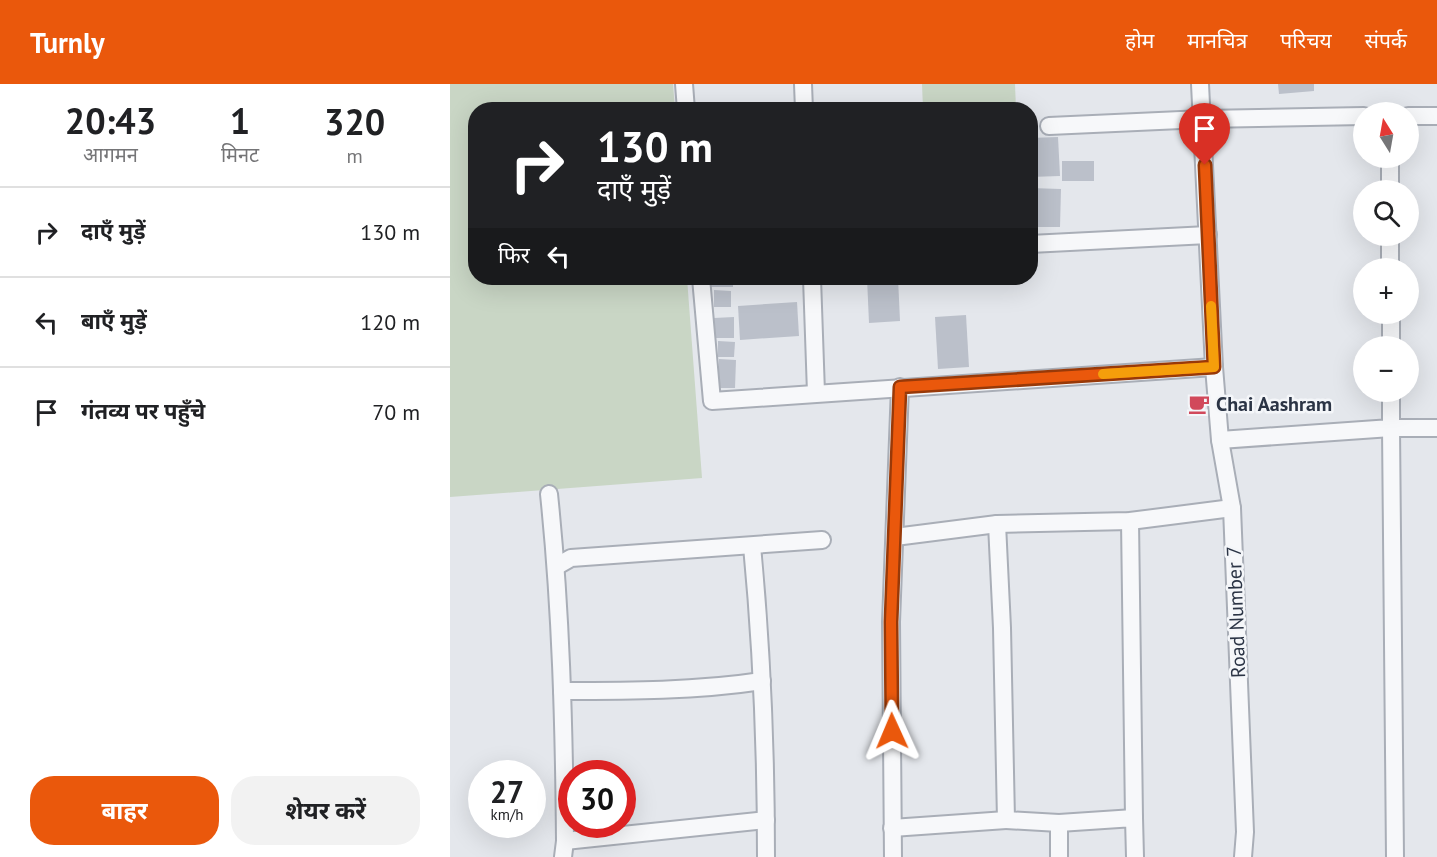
<!DOCTYPE html>
<html lang="hi">
<meta charset="utf-8">
<style>
:root{--surface:#fff;--page:#f2f2f2;--text:#202124;--muted:#757577;--line:#e0e0e0;--accent:#ea580c}
body{margin:0;font-family:"PT Sans","Noto Sans Devanagari",sans-serif;background:var(--page);color:var(--text);height:100vh;display:flex;flex-direction:column;font-size:22px;white-space:nowrap}
*{box-sizing:border-box;margin:0}
p{font-size:20px;color:var(--muted)}
.icon{flex:none;width:33px;height:33px;fill:none;stroke:currentColor;stroke-width:2;stroke-linecap:round;stroke-linejoin:round}
.map{position:relative;flex:1;overflow:hidden}
.side{display:flex;flex-direction:column;background:var(--surface);width:450px}
.side>*{flex:none}
.banner{position:absolute;left:18px;top:18px;width:570px;height:183px;border-radius:24px;box-shadow:0 6px 24px #0002;background:#202124;color:#fff;overflow:hidden}
.needle{width:39px;rotate:349deg}
.buttons{position:absolute;left:903px;top:18px;display:grid;gap:12px}
.buttons a{display:grid;place-items:center;width:66px;height:66px;border-radius:50%;background:var(--surface);box-shadow:0 6px 24px #0002;font-size:30px}
.speed{position:absolute;left:18px;top:676px;display:flex;gap:12px;font-size:30px;font-weight:700;text-align:center}
.speed>*{display:grid;place-content:center;width:78px;height:78px;border-radius:50%;background:var(--surface);box-shadow:0 6px 24px #0002;line-height:1}
.speed small{font-size:15px;font-weight:400}
.speed .limit{border:9px solid #d22;background:#fff;color:#111}
.pin{position:absolute;display:grid;place-items:center;width:51px;height:51px;color:#fff;margin:-62px -26px;border-radius:50% 50% 50% 0;rotate:-45deg;box-shadow:0 0 6px #0007}
.pin .icon{rotate:45deg}
.me{position:absolute;width:66px;margin:-33px;rotate:359deg;stroke-linejoin:round;filter:drop-shadow(0 0 4px #0008)}
.turn{display:flex;align-items:center;gap:21px;height:126px;padding:0 30px;font-size:27px}
.turn .icon{width:78px;height:78px;stroke-width:2.5}
.turn b{display:block;font-size:42px;line-height:51px}
.then{display:flex;align-items:center;height:57px;padding:0 30px;background:#0003;gap:12px;font-size:22px}
.eta{display:flex;justify-content:space-evenly;align-items:center;height:102px;text-align:center}
.eta b{font-size:36px;font-weight:700;line-height:42px}
.primary-button{display:flex;gap:12px;margin-top:auto;padding:12px 30px}
.primary-button a{flex:1;height:69px;border-radius:24px;background:var(--accent);color:#fff;font-size:24px;font-weight:700;line-height:69px;text-align:center}
.primary-button a+a{background:var(--page);color:var(--text)}
ul{padding:0;list-style:none}
li{display:flex;align-items:center;gap:18px;height:90px;padding:0 30px;border-top:2px solid var(--line)}
li div{flex:1}
li b{display:block;font-size:22px}
li em{font-style:normal}
header{display:flex;align-items:center;gap:36px;box-sizing:border-box;height:84px;padding:0 30px;background:var(--accent);color:#fff}
header strong{font-size:28px}
nav{display:flex;gap:33px;margin-inline-start:auto;font-size:21px}
main{display:flex;flex:1;min-height:0}
.map>svg:first-child{display:block}
</style>
<header>
<strong>Turnly</strong>
<nav><a>होम</a><a>मानचित्र</a><a>परिचय</a><a>संपर्क</a></nav>
</header>
<main>
<section class="side">
<div class="eta">
<div><b>20:43</b><p>आगमन</p></div>
<div><b>1</b><p>मिनट</p></div>
<div><b>320</b><p>m</p></div>
</div>
<ul>
<li><svg class="icon" aria-label="right" viewBox="0 0 24 24"><path d="M7 20v-9h11M14 6l5 5-5 5"/></svg><div><b>दाएँ मुड़ें</b></div><em>130 m</em></li>
<li><svg class="icon" aria-label="left" viewBox="0 0 24 24"><path d="M17 20v-9H6M10 6l-5 5 5 5"/></svg><div><b>बाएँ मुड़ें</b></div><em>120 m</em></li>
<li><svg class="icon" aria-label="arrive" viewBox="0 0 24 24"><path d="M6 21V4h12l-3 4 3 4H6"/></svg><div><b>गंतव्य पर पहुँचे</b></div><em>70 m</em></li>
</ul>
<div class="primary-button"><a>बाहर</a><a>शेयर करें</a></div>
</section>
<div class="map">
<svg width="987" height="773" viewBox="0 0 987 773">
<rect width="100%" height="100%" fill="#e4e7ec"/>
<g fill="#c9d6c5">
<path d="M0,0H223L225,25L26,26V194H237L252,394L0,413Z"/>
<path d="M472,0H565L566,25H473Z"/>
</g>
<g fill="#bbc0ca">
<path d="M828,0H864V7L829,10Z"/>
<path d="M608,53L610,92L580,93V54Z"/>
<rect x="612" y="77" width="32" height="20"/>
<path d="M580,104L611,105L610,143H580Z"/>
<rect x="261" y="194" width="22" height="9"/>
<path d="M417,194H448L450,237L419,239Z"/>
<path d="M264,206L281,207V223H264Z"/>
<path d="M347,218L349,252L290,256L288,222Z"/>
<path d="M516,231L519,283L488,285L485,233Z"/>
<path d="M284,233V254H265L264,234Z"/>
<path d="M268,257L285,258L284,273H268Z"/>
<path d="M269,275L286,276L285,304H268Z"/>
</g>
<g fill="none" stroke-linecap="round" stroke-linejoin="round">
<defs>
<g id="minor">
<path d="M234,0L236,26"/>
<path d="M353,0L354,26"/>
<path d="M750,0L764,283L770,356L782,424L795,748L793,773"/>
<path d="M958,32H987"/>
<path d="M599,42L753,35L914,32"/>
<path d="M940,74V106"/>
<path d="M940,152V184"/>
<path d="M580,160L758,151"/>
<path d="M251,194L262,317L764,283"/>
<path d="M362,194L366,309"/>
<path d="M941,230V262"/>
<path d="M770,356L941,344V308"/>
<path d="M99,410C111,525 114,641 115,757L113,773"/>
<path d="M680,437L684,734"/>
<path d="M547,440L552,544L556,736L609,739L684,734L685,773"/>
<path d="M445,453L547,440L680,437L782,424"/>
<path d="M302,462C312,566 316,669 316,773"/>
<path d="M107,482L121,474L372,456"/>
<path d="M112,607C179,607 246,607 312,597"/>
<path d="M609,739V773"/>
<path d="M442,744L556,736"/>
<path d="M115,757L316,736"/>
<path d="M443,773L441,538L450,303"/>
<path d="M945,773L941,344H987"/>
</g>
</defs>
<use href="#minor" stroke="#a9aeb7" stroke-width="20"/>
<use href="#minor" stroke="#f7f8fa" stroke-width="16"/>
</g>
<g fill="none" stroke-linecap="round" stroke-linejoin="round">
<defs>
<path id="route" d="M442,647L441,538L450,303L764,283L755,81"/>
</defs>
<use href="#route" stroke="#983908" stroke-width="15"/>
<use href="#route" stroke="#ea580c" stroke-width="10"/>
<path stroke="#f59e0b" stroke-width="10" d="M653,290L764,283L761,222"/>
</g>
<defs>
<symbol id="cafe-bare" viewBox="-9 -9 18 18"><path d="M-5.5-4.5H6V0H3Q3 3.5 0 3.5H-2.5Q-5.5 3.5-5.5 0ZM3-3.2v2h1.7v-2ZM-6 4.5H4V6H-6Z" fill="#d1495b" stroke="#f4f6f9" stroke-width="2.5" paint-order="stroke"/></symbol>
</defs>
<g fill-rule="evenodd">
<use href="#cafe-bare" x="734" y="305" width="30" height="30"/>
</g>
<g text-anchor="middle" dominant-baseline="central" stroke-width="5" stroke-linejoin="round" paint-order="stroke">
<g font-size="20" font-weight="bold" fill="#2b3445" stroke="#f4f6f9" text-anchor="start">
<text x="766" y="320">Chai Aashram</text>
</g>
<g font-size="20" fill="#2b3445" stroke="#f4f6f9">
<text transform="translate(786 528) rotate(-92)">Road Number 7</text>
</g>
</g>
</svg>
<div class="buttons">
<a><svg class="needle" viewBox="-14 -14 28 28"><path d="M0-13l5 13h-10z" fill="#e53935"/><path d="M0 13l5-13h-10z" fill="#757577"/></svg></a>
<a><svg class="icon" aria-label="search" viewBox="0 0 24 24"><circle cx="10" cy="10" r="6"/><path d="M15 15l6 6"/></svg></a>
<a>+</a>
<a>−</a>
</div>
<div class="speed"><div>27<small>km/h</small></div><div class="limit">30</div></div>
<div class="pin" style="left:755px;top:81px;background:#d93025"><svg class="icon" aria-label="arrive" viewBox="0 0 24 24"><path d="M6 21V4h12l-3 4 3 4H6"/></svg></div>
<svg class="me" style="left:442px;top:647px" viewBox="-20 -20 40 40"><path d="M0-17L14 15 0 8-14 15z" fill="#ea580c" stroke="#fff" stroke-width="4"/></svg>
<div class="banner">
<div class="turn"><svg class="icon" aria-label="right" viewBox="0 0 24 24"><path d="M7 20v-9h11M14 6l5 5-5 5"/></svg><div><b>130 m</b>दाएँ मुड़ें</div></div>
<div class="then">फिर<svg class="icon" aria-label="left" viewBox="0 0 24 24"><path d="M17 20v-9H6M10 6l-5 5 5 5"/></svg></div>
</div>
</div>
</main>
